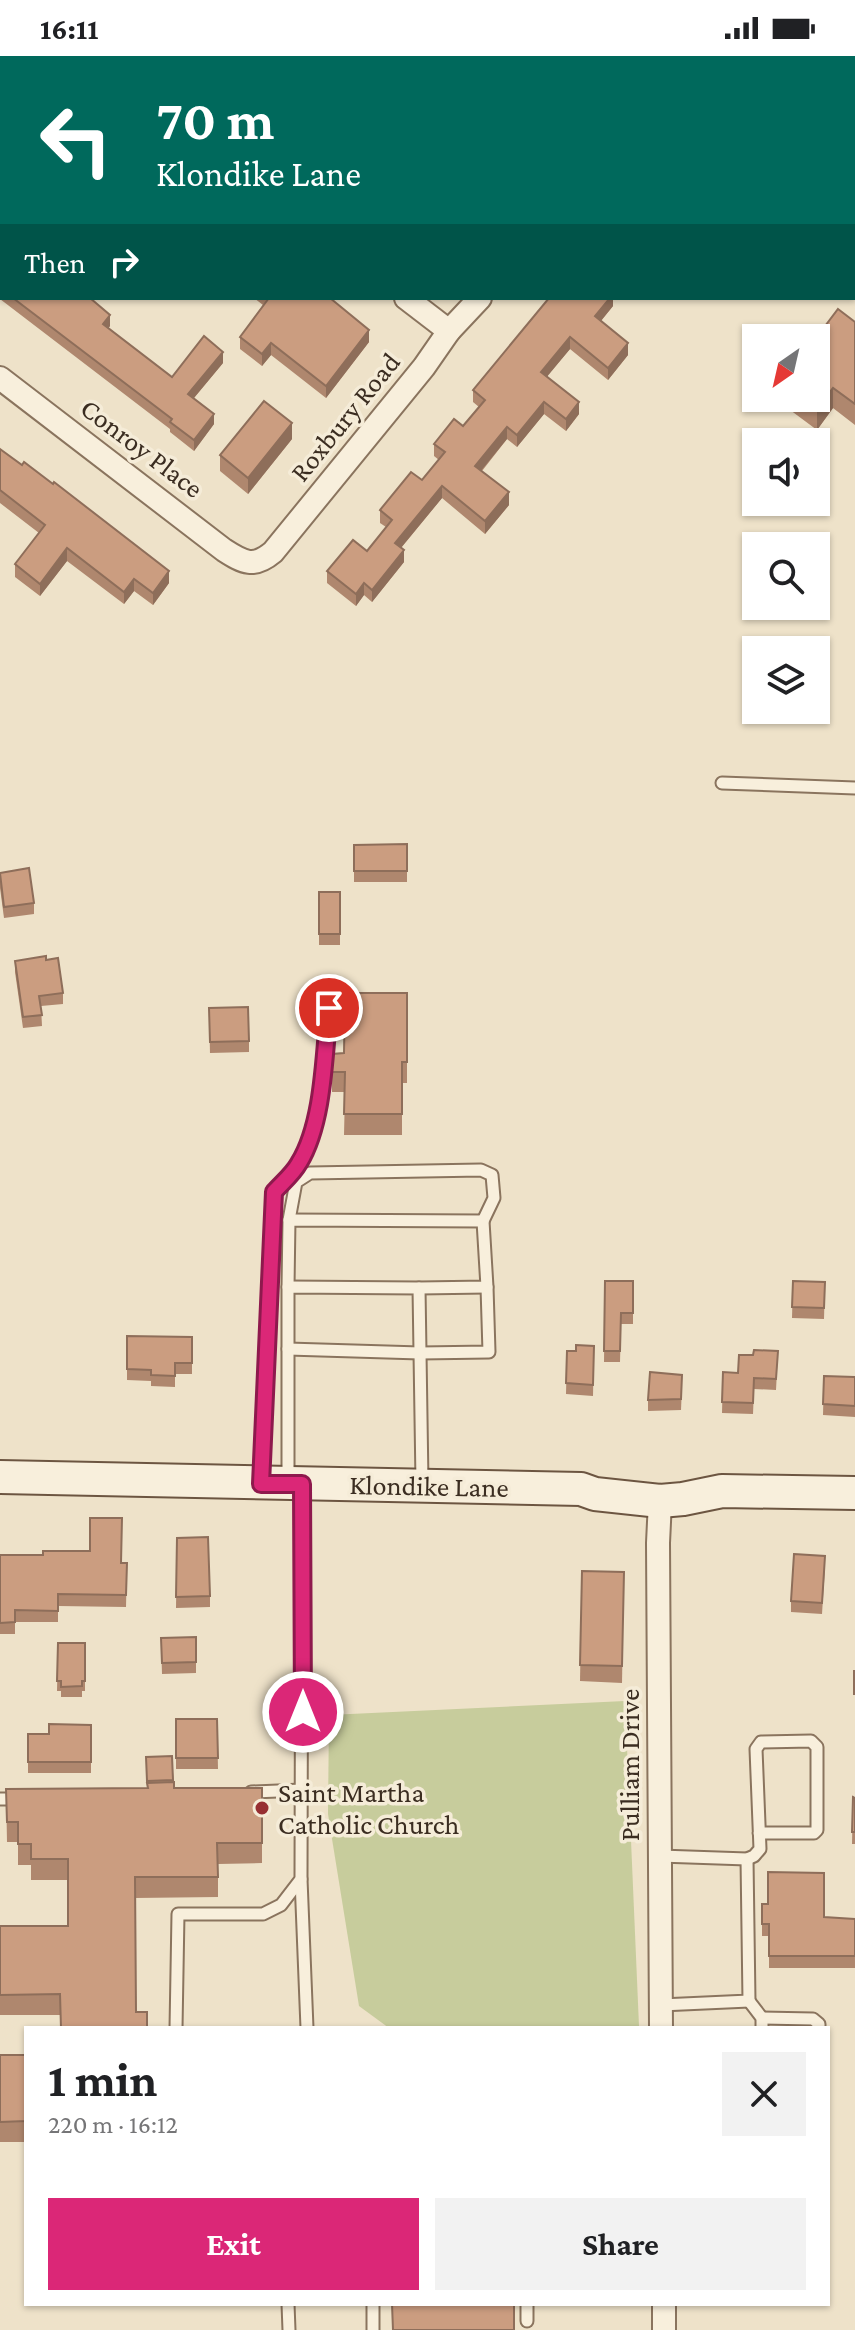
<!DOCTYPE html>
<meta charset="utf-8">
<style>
:root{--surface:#fff;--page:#f2f2f2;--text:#202124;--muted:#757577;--accent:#db2777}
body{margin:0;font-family:"Crimson Pro",serif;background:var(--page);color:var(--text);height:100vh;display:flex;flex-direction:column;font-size:30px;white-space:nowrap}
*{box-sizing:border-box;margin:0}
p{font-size:26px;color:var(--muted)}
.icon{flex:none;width:44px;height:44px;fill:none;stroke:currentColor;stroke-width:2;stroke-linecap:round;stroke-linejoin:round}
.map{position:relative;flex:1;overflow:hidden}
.details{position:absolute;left:24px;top:1970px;width:806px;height:280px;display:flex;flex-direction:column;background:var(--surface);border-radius:0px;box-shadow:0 2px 6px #0004}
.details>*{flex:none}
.guide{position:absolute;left:0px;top:0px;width:856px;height:244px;box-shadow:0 2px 6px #0004;background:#00695c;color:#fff;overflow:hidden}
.needle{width:52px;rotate:214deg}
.fabs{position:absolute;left:742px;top:268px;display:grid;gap:16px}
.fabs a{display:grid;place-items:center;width:88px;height:88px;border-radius:0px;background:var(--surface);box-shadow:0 2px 6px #0004;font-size:40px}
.pin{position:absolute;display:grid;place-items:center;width:68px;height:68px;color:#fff;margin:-34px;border:4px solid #fff;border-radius:50%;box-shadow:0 2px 8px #0007}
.me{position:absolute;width:88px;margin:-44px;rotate:0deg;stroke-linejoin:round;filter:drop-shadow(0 0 6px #0008)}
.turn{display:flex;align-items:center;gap:28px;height:168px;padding:0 24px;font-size:36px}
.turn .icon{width:104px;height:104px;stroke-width:2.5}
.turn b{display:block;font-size:56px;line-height:68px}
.then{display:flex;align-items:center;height:76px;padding:0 24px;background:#0003;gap:16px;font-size:30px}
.round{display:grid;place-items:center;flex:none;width:84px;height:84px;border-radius:0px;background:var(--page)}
.summary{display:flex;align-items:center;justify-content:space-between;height:136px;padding:0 24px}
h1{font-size:48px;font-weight:700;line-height:60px}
.cta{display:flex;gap:16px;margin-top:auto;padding:16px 24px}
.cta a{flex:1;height:92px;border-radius:0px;background:var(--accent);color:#fff;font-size:32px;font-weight:700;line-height:92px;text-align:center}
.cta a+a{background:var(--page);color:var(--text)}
.status{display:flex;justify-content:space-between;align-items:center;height:56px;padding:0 40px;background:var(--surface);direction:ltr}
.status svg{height:22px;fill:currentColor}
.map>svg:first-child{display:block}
</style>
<div class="status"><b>16:11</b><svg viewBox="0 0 49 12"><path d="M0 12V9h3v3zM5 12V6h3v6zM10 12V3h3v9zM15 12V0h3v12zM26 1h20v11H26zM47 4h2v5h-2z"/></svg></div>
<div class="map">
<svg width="855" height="2274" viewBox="0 0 855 2274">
<rect width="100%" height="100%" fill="#eee2c9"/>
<path fill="#c7cc9c" d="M625,1645L639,1970L389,1972L359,1950L328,1758L329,1659Z"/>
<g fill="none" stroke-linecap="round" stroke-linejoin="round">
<defs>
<g id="lane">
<path d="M722,727L855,732"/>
<path d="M289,1164L296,1126L310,1117L481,1114L492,1119L494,1142L483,1165"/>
<path d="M288,1231L289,1164L483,1165L487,1231L419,1232"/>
<path d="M288,1293L420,1297L489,1296L487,1231"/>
<path d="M261,1423L274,1136C282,1127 292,1118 298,1108C324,1069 324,998 329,952"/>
<path d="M288,1425V1231L419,1232L422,1426"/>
<path d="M251,1736L302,1734"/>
<path d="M0,1743H21"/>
<path d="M660,1800L747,1803L754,1800L760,1793L756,1693L761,1686L811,1685L817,1691V1774L814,1777H759"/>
<path d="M301,1823L307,1972"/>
<path d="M749,1945L762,1962V1972"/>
<path d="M661,1949L749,1945L747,1803"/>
<path d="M762,1962L813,1963L819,1968V1972"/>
<path d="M176,1972L178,1858H263L281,1849L301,1823L302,1428"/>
<path d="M288,2248L289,2274"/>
<path d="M527,2265V2248"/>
<path d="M373,2274V2248"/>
</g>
<g id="street">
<path d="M90,0L92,2"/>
<path d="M653,2L655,0"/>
<path d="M406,242L449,275"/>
<path d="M0,322L224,494C244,507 254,512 273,496L424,311L449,275L480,242"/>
<path d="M660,1445L658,1487L661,1972"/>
<path d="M664,2248V2274"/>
</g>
<g id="secondary">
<path d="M622,0L625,2"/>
<path d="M854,175L855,176"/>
<path d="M0,1421L581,1433L595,1438L660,1445L683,1443L722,1435L855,1437"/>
</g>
</defs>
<use href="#lane" stroke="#8a745e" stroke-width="15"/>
<use href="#street" stroke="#8a745e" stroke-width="26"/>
<use href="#secondary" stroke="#6c5541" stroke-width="36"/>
<use href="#lane" stroke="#f8efdc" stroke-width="11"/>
<use href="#street" stroke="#f8efdc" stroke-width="22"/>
<use href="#secondary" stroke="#f8efdc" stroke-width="32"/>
</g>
<g fill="#af876e">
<path d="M0,0L2,2V53L0,52Z"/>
<path d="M197,0H268L271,2H199Z"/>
<path d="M473,0H507L505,2H476Z"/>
<path d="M682,0H737L740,2H683Z"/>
<path d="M0,192L2,194V242H90L110,270L108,272L172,321L223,307L194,342L214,368L194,395L170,376V373L0,243Z"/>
<path d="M254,242H330L369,286L326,342L271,299L262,310L240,293V281L263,249Z"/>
<path d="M613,242V250L601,265L628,299L608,324L570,293L547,320L579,358L566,375L544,358L517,391L507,383L482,415L509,449L485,478L442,442L401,492L404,506L372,546L364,539L356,550L327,527V515L367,495L386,471L380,467V454L422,424L439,404L434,400V388L463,370L479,351L473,346V334Z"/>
<path d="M855,266V369L833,352L817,374L782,348V342H816Z"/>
<path d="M292,383L248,438L220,415V399Z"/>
<path d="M0,393L169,527L153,549L134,535L124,548L67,505L40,540L15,521V508L39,477L0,447Z"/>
<path d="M407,788V826H354V789Z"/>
<path d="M0,817L34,847V858L4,862L0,832Z"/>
<rect x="319" y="836" width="21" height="53"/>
<path d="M46,904L63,937V948L41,950L42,970L23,972L15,916V905Z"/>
<path d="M407,937V1027H402V1079H344L345,1036H332V1016L344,997Z"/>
<path d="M209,952L249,985V996L210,997Z"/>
<path d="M605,1225H633V1268H621L620,1306H604Z"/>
<path d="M793,1225L825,1226L824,1263L792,1262Z"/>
<path d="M127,1280L192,1281V1318H175V1331L151,1330V1325L127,1324Z"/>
<path d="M594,1290L593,1340L566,1338L567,1295H576Z"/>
<path d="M778,1295L776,1334L754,1333L753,1358L722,1357L723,1316L738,1317L753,1299Z"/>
<path d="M824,1320L855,1321V1361L823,1359Z"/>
<path d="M682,1330L681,1354L648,1355V1344Z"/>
<path d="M177,1482L210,1540V1551L176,1552Z"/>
<path d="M0,1499L127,1507L126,1551L58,1550V1566H15V1578H0Z"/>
<path d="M825,1511L822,1558L791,1556V1545Z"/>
<path d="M582,1515L624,1516L622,1627L580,1625Z"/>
<path d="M196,1581V1617L162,1618L161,1582Z"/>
<path d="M58,1587H85V1635H82V1641H61V1635H57Z"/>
<path d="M176,1663H217L218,1713H176Z"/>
<path d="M91,1669V1717H28V1678H49Z"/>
<path d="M172,1700L174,1732H262V1807L218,1808V1841L135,1842L60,1959H0V1870H68V1824H31V1809H18V1786H7L6,1733L147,1732L146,1701Z"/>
<path d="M853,1741L855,1742V1788H852Z"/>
<path d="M762,1848L824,1861L855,1863V1912H769V1880H762Z"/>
<rect x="0" y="1999" width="26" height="87"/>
</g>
<g fill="#8e6e5a">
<path d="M610,242H613V250L595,272V260Z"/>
<path d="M110,259V270L103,279V268Z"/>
<path d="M369,274V286L326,342V330Z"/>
<path d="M570,281V293L541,328V316Z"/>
<path d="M271,287V299L262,310V298Z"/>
<path d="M628,287V299L608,324V312Z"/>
<path d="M223,296V307L188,349V338Z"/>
<path d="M833,332V352L817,374V353Z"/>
<path d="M544,346V358L517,391V379Z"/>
<path d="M579,346V358L566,375V363Z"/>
<path d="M214,358V368L194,395V384Z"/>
<path d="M292,367V383L248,438V422Z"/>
<path d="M507,371V383L475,422V410Z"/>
<path d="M442,430V442L395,499V487Z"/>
<path d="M509,436V449L485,478V465Z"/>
<path d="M67,492V505L40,540V528Z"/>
<path d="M404,494V506L372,546V534Z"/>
<path d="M169,515V527L153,549V537Z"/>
<path d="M134,523V535L124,548V536Z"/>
<path d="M364,527V539L356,550V538Z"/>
</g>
<g fill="#cb9d80" stroke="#8e6e5a" stroke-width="2">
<path d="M0,0H6L8,2H2V41L0,40Z"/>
<path d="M211,0H268L271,2H214Z"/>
<path d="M339,0H349L352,2H338Z"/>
<path d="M694,0H737L740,2H697Z"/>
<path d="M854,36L855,37V78L854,77Z"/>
<path d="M0,192L2,194V234L0,232Z"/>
<path d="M13,242H90L110,259L103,268L172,321L204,280L223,296L188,338L214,358L194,384L170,366L172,363Z"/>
<path d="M269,242H330L369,274L326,330L271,287L262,298L240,281Z"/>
<path d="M549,242H610L595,260L628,287L608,312L570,281L541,316L579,346L566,363L544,346L517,379L507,371L475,410L509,436L485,465L442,430L395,487L404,494L372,534L364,527L356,538L327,515L353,484L367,495L392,464L380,454L411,416L422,424L445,396L434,388L454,363L463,370L485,344L473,334Z"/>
<path d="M838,253L855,266V348L833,332L817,353L802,342H816V282Z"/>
<path d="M264,345L292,367L248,422L220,399Z"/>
<path d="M0,393L22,409L24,406L53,428L54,426L169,515L153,537L134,523L124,536L67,492L40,528L15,508L45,469L0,434Z"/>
<path d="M407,788V815H354V789Z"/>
<path d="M29,812L34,847L4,851L0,817Z"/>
<rect x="319" y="836" width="21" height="42"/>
<path d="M46,900V904L58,902L63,937L39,940L42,959L23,961L15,905Z"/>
<path d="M345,937H407V1006H402V1058H344L345,1016H332V998L344,997Z"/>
<path d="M248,951L249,985L210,986L209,952Z"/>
<path d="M605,1225H633V1257H621L620,1295H604Z"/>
<path d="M793,1225L825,1226L824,1252L792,1251Z"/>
<path d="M127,1280L192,1281V1307H175V1320L151,1319V1314L127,1313Z"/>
<path d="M576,1289L594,1290L593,1329L566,1327L567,1295H576Z"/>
<path d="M754,1294L778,1295L776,1323L754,1322L753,1347L722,1346L723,1316L738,1317L739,1299H753Z"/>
<path d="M650,1316L682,1319L681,1343L648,1344Z"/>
<path d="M824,1320L855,1321V1350L823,1348Z"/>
<path d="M90,1462H122L121,1507H127L126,1539L58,1538V1555L15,1554V1566L0,1567V1499H43V1495H90Z"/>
<path d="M208,1481L210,1540L176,1541L177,1482Z"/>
<path d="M794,1498L825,1500L822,1547L791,1545Z"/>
<path d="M582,1515L624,1516L622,1610L580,1609Z"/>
<path d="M196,1581V1606L162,1607L161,1582Z"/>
<path d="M58,1587H85V1625H82V1630L61,1631V1625H57Z"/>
<rect x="854" y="1615" width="1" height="23"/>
<path d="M176,1663H217L218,1702H176Z"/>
<path d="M49,1668L91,1669V1706H28V1678H49Z"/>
<path d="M172,1700L173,1724L147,1725L146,1701Z"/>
<path d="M174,1726V1732H262V1787H217L218,1821H135L136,1956H147V1972H61L60,1938L0,1939V1870H68V1803H31V1788H18V1766H7L6,1733L148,1732L147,1727Z"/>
<path d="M853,1741L855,1742V1776H852Z"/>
<path d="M768,1816L824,1817V1861L855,1863V1900H769V1868H762V1848H768Z"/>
<path d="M0,1999H26V2065L0,2066Z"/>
<path d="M392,2248H514V2274H393Z"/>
</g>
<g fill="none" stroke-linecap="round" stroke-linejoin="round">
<defs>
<path id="route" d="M303,1656L302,1428H261L274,1136C282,1127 293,1118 299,1107C324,1066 324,999 329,952"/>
</defs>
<use href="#route" stroke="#8e194d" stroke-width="20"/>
<use href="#route" stroke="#db2777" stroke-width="14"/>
</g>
<circle fill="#972f32" stroke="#f5ecd8" stroke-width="3" cx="262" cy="1752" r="8"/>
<g text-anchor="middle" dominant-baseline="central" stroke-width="7" stroke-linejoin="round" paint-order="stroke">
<g font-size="28" fill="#3b2d21" stroke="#f5ecd8">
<text transform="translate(345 361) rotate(-51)">Roxbury Road</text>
<text transform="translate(142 392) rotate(37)">Conroy Place</text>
<text transform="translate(429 1430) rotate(1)">Klondike Lane</text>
<text transform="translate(629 1709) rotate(-90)">Pulliam Drive</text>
</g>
<g font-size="28" fill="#3b2d21" stroke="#f5ecd8" text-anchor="start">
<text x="278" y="1736">Saint Martha<tspan x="278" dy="32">Catholic Church</tspan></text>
</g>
</g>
</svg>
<div class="fabs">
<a><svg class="needle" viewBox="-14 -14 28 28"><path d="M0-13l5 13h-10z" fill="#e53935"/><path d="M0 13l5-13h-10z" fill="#757577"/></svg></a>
<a><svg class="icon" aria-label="sound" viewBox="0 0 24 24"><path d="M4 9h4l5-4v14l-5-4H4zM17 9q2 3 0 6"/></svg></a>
<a><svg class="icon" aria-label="search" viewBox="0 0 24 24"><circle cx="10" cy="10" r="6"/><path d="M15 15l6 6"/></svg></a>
<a><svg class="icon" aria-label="layers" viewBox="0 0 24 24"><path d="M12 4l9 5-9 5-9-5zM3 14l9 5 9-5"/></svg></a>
</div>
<div class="pin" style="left:329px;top:952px;background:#d93025"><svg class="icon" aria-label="arrive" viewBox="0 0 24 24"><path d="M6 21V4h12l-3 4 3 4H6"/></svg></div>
<svg class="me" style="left:303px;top:1656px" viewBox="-20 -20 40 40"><circle r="17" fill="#db2777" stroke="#fff" stroke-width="3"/><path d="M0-11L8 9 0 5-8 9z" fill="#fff"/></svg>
<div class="guide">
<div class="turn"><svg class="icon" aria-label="left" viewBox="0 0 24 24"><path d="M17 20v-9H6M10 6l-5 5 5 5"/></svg><div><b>70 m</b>Klondike Lane</div></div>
<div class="then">Then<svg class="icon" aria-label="right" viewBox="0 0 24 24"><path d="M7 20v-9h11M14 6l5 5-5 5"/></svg></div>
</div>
<section class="details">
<div class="summary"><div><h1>1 min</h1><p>220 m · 16:12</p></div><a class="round"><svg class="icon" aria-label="close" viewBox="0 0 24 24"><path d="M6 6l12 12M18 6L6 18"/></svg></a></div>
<div class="cta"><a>Exit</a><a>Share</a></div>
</section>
</div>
